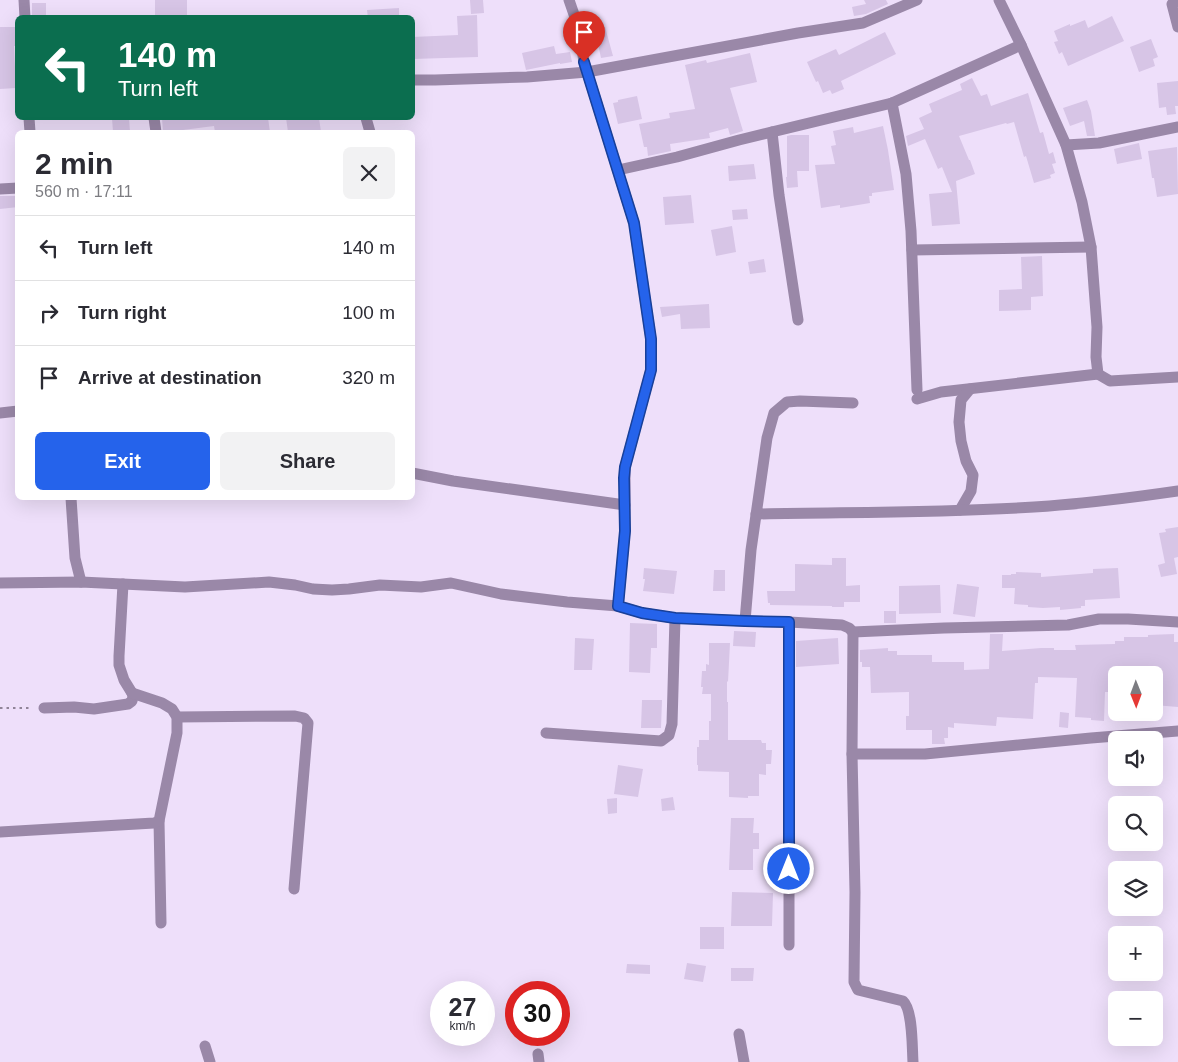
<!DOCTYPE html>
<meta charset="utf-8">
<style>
:root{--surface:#fff;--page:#f2f2f3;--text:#2b2b33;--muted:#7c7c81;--line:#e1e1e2;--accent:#2563eb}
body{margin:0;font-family:Arial,sans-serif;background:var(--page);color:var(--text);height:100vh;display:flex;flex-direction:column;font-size:19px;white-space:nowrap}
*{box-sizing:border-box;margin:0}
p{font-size:16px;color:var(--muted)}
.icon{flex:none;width:28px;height:28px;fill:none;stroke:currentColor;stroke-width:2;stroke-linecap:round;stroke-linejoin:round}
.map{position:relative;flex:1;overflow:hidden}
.panel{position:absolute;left:15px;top:130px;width:400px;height:370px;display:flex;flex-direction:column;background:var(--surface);border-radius:8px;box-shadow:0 5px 20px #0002}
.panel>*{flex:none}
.top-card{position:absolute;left:15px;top:15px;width:400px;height:105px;border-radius:8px;box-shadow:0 5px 20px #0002;background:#0b6e4f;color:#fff;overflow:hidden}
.needle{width:32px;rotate:179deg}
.fabs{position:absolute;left:1108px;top:666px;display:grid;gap:10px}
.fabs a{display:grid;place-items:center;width:55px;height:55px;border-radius:8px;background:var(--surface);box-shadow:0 5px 20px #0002;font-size:25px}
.speed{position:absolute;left:430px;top:981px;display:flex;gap:10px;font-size:25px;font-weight:700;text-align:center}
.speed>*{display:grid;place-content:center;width:65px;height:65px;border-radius:50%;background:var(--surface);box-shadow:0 5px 20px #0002;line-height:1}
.speed small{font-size:12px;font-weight:400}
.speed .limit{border:8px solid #d22;background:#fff;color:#111}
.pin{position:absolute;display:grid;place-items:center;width:42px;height:42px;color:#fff;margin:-51px -21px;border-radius:50% 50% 50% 0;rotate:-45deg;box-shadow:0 0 5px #0007}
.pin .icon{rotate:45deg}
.me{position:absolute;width:55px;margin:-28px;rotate:0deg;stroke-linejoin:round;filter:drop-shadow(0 0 4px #0008)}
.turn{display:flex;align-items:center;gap:18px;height:105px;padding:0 20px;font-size:22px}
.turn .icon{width:65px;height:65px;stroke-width:2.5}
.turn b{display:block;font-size:35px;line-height:42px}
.round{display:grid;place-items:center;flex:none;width:52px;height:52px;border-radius:8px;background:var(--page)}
.headline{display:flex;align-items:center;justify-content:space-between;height:85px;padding:0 20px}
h1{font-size:30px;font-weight:700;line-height:38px}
.cta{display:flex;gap:10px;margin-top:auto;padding:10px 20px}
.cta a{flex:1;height:58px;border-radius:8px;background:var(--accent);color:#fff;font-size:20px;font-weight:700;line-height:58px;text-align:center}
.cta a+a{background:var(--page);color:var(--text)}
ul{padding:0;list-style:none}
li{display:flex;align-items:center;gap:15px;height:65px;padding:0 20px;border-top:1px solid var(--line)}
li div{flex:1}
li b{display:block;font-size:19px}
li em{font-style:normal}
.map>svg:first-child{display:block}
</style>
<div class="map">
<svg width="1178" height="1062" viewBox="0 0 1178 1062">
<rect width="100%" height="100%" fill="#eedffa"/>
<g fill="#d7c5e6">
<rect x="155" y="0" width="32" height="18"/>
<path d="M470,0H483L484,13L471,14Z"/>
<path d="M864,0H886L888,4L866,14L854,16L852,7L866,4Z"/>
<rect x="32" y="3" width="14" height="13"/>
<path d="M399,8V18H368L367,10Z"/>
<path d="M477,15L478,57L412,59V37L458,35L457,16Z"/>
<path d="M1112,16L1124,41L1068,66L1062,52L1059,54L1054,42L1058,41L1054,31L1070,24V26L1085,20L1088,28Z"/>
<path d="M0,27H15L16,46H14L16,88L0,89Z"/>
<path d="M605,27L613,56L601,58L595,30Z"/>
<path d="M885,32L896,54L841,81L844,89L832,94L830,90L823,93L818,81L816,82L807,62L836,49L839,55Z"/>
<path d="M1151,39L1158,57L1153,59L1155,66L1139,72L1130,47Z"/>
<path d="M554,46L556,54L570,52L572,62L560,64V63L526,70L522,53Z"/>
<path d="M750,53L757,82L730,88L743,131L730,135L728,128L709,133L710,138L670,144L671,151L648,156L647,147H644L639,124L670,118L669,113L695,109L685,65L706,60L707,63Z"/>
<path d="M972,78L981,96L987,94L991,106L1028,93L1040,133L1043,132L1049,154L1053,152L1056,163L1052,164L1055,173L1050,175L1051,178L1034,183L1026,156L1024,157L1014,122L1007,124L1006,123L959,136L969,160H970L975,174L956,181L960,224L932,226L929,194L952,192L942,167L938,169L925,139L908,146L906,136L924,129L919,118L932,112L929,104L962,90L960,84Z"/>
<path d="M1178,81V106H1175L1176,114L1167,115L1166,107L1159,108L1157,83Z"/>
<path d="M637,96L642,119L618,124L613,103L618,102V100Z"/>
<path d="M1087,100L1091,111L1095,136H1087L1084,121L1070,126L1063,108Z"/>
<path d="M112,118H129L130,132H113Z"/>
<path d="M162,118H268L270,132H215L214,126L183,130V132H163Z"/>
<path d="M286,118H319L321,132H288Z"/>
<path d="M883,126L888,150L894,190L872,193V196H869L870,203L840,208V205L821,208L815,165L835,164L831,146L836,145L833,131L853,127L854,133Z"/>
<path d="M791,135H809V171H797L798,187L787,188L786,177H787V136Z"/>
<path d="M1139,143L1142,159L1117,164L1114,149Z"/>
<path d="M1177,147L1178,194L1157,197L1154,178H1152L1148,151Z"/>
<path d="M754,164L756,179L729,181L728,166Z"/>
<path d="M691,195L694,223L665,225L663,197Z"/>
<path d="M0,196H18V207L0,209Z"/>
<path d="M747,209L748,219L733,220L732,210Z"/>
<path d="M732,226L736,252L716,256L711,230Z"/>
<path d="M1042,256L1043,296L1031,297V310L999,311V290L1022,289L1021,257Z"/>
<path d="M764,259L766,272L750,274L748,262Z"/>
<path d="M709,304L710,328L681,329L680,314L662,317L660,307Z"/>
<path d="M1178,527V557L1174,558L1177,574L1161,577L1158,565L1165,563L1159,533L1166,532L1165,529Z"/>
<path d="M832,558H846V586L860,585V602H844V607H832V606L770,605V603H768L767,591H795V564L832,565Z"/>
<path d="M644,568L677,571L674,594L643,591L645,579H643Z"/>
<path d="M1118,568L1120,598L1085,600V606H1081V608L1060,610V607L1043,608L1028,607V605L1014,604L1015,588H1002V575H1011V574H1016V572L1041,573V577L1093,573V569Z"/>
<path d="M714,570H725V591H713Z"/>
<path d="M957,584L979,587L975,617L953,614Z"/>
<path d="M940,585L941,613L899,614V586Z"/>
<rect x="884" y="611" width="12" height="12"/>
<path d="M630,623L657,624V648H651L650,673L629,672Z"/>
<path d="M734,631L756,632L755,647L733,646Z"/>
<path d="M990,634H1003L1002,651L1041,648H1054V650H1076L1075,645L1115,644V641H1124V637H1148V635L1174,634V642H1178V707L1154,705V675H1116V692H1105L1104,721L1091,720V718L1075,717L1077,678L1038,677V683H1035L1033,719L997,717L996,726L954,723V728L948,727V738H944L945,744H932V730H906V716H909V692L871,693L870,667H862V662H860V650L888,648V651H897V655H932V662H964V670L989,669Z"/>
<path d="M575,638L594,639L592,670H574Z"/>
<path d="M838,638L839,664L796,667V641Z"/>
<path d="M709,643H730L728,682L727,681V702H728V740H761L762,743H766V750H772L771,764H766V775L759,774V796H748V798L729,797V772L698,771V765H697V747H699V740H709V721H711V694H702L703,687H701L702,671H706V664L709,665Z"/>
<path d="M642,700H662L661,728H641Z"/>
<path d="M1060,712L1069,713L1068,728L1059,727Z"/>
<path d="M618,765L643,769L638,797L614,794Z"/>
<path d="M673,797L675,810L662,811L661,799Z"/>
<path d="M617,798V813L608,814L607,799Z"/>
<path d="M731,818H754L753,833H759V849H753V870H729Z"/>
<path d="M732,892L773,893L772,926H731Z"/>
<rect x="700" y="927" width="24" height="22"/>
<path d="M687,963L706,966L703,982L684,979Z"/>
<path d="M627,964L650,965V974L626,973Z"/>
<path d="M731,968H754L753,981H731Z"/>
</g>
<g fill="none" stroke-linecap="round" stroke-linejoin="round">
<path stroke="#908498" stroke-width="2" stroke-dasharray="2.5 4" stroke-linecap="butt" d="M0,708H32"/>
<g stroke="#9a88a8" stroke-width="11">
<path d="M24,0L25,18"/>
<path d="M569,0L579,29L584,62L634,223L651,339V370L625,467V531L618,606"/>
<path d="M999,0L1021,45L1066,145L1082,202L1091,247L1097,327L1096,357L1098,374L1110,381L1178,377"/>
<path d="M1178,2L1172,4L1178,27"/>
<path d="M412,80H435L527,77L587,72L798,33L863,23L917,0"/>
<path d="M892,103L906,174L911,231L917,390"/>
<path d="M29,118L30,132"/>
<path d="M154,118L156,132"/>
<path d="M366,118L370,132"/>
<path d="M772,132L779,195L798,320"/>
<path d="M1066,145L1099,143L1178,127"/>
<path d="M618,170L677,157L739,140L892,103L1021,45"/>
<path d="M0,189L18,188"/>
<path d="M912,250L1091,247"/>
<path d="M917,399L941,392L1098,374"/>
<path d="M0,413L18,411"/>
<path d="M412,473L453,481L625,505"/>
<path d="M71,498L75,558L81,582"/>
<path d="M960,510L971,491L973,475L966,461L961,441L959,422L961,400L970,389"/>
<path d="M756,514C849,512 942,513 1034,507C1082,504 1130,498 1178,491"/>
<path d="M0,583L81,582L185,587L269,582L295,585L313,589L332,590L349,589L380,585L421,587L451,583L501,594L567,602L618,606L642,613L675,618L745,621L789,622L842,625L849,628L853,632L944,628L1068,625L1099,619H1128L1178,622"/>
<path d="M745,621L751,550L767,438L774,413L787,402L800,401L853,403"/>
<path d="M789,622V945"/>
<path d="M853,632L852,754L855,892L854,982L858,990L903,1001C913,1010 912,1048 913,1062"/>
<path d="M44,708L74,707L94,709L128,704L132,701L133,696L132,693L124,680L119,665V656L123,584"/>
<path d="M177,717L295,716L304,718L308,723L294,889"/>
<path d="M546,733L661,741L669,735L672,724L675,618"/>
<path d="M852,754H925L1091,738L1178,731"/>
<path d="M159,821L161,923"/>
<path d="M0,832L154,823L159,821L177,733V717L172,709L162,703L132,693"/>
<path d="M739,1034L744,1062"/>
<path d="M205,1046L210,1062"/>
<path d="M538,1054L539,1062"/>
</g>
</g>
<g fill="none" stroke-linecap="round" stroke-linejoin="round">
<defs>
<path id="route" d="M584,62L634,223L651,339V370L625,467L624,478L625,531L618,606L642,613L675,618L745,621L789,622V869"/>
</defs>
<use href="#route" stroke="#184099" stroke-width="12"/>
<use href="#route" stroke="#2563eb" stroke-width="9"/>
</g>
</svg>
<div class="fabs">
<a><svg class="needle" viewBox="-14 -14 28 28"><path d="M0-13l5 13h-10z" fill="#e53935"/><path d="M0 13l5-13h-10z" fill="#7c7c81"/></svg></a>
<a><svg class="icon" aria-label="sound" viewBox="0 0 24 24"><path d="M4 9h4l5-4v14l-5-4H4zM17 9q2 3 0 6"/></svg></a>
<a><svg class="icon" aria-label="search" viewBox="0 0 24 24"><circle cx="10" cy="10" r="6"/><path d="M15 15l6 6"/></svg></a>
<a><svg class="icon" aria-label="layers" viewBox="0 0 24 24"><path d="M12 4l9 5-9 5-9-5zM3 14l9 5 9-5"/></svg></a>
<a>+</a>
<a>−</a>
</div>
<div class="speed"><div>27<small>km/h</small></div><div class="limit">30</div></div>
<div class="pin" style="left:584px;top:62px;background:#d93025"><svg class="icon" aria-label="arrive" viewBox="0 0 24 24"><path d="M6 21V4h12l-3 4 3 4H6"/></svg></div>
<svg class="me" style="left:789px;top:869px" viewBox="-20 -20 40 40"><circle r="17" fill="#2563eb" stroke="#fff" stroke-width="3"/><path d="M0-11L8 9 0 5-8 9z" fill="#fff"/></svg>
<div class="top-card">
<div class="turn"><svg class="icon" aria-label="left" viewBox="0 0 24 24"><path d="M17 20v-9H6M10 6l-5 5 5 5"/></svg><div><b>140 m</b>Turn left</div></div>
</div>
<section class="panel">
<div class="headline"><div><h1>2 min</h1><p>560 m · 17:11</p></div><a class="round"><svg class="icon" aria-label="close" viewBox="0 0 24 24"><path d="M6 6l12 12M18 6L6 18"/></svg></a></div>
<ul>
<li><svg class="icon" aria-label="left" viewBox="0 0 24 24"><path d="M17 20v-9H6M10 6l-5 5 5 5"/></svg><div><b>Turn left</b></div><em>140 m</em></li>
<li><svg class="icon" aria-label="right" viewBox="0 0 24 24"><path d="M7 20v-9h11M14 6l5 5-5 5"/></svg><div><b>Turn right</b></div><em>100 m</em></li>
<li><svg class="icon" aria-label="arrive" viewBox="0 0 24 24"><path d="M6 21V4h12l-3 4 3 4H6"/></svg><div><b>Arrive at destination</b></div><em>320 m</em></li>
</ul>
<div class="cta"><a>Exit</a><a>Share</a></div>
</section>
</div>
